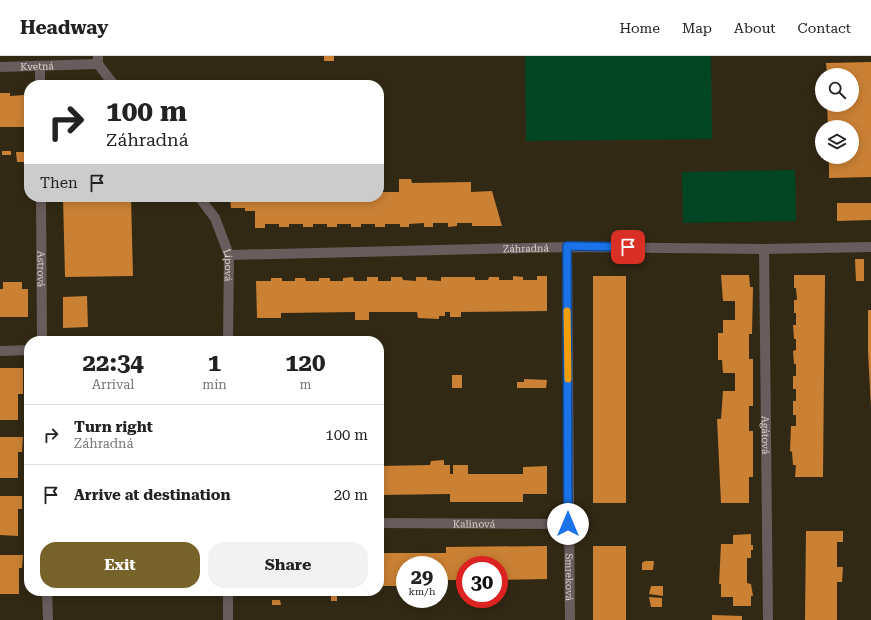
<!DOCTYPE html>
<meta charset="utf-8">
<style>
:root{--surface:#fff;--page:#f2f2f2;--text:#222;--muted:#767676;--line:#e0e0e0;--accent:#77622a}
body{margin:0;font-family:"Roboto Serif",serif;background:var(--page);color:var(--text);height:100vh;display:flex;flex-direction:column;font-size:15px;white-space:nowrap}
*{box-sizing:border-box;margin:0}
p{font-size:13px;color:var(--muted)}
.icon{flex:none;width:22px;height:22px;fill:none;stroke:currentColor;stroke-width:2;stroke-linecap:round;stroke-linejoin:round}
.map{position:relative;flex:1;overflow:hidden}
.panel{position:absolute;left:24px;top:280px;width:360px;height:260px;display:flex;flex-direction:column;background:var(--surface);border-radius:16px;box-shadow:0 2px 10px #0003}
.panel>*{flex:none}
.hud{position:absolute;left:24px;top:24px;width:360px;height:122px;border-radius:16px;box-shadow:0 2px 10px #0003;background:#fff;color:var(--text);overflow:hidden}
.controls{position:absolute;left:815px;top:12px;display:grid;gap:8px}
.controls a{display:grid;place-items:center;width:44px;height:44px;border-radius:50%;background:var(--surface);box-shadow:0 2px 10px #0003;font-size:20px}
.speed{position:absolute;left:396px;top:500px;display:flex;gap:8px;font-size:20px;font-weight:700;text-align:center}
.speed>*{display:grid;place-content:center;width:52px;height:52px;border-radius:50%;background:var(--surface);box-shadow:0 2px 10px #0003;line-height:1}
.speed small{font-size:10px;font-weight:400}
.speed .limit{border:6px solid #d22;background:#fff;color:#111}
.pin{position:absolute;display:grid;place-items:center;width:34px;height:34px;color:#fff;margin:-17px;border-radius:8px;box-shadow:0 2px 6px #0006}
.me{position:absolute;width:44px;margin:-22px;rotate:0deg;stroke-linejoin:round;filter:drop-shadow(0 0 3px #0008)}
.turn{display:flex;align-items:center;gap:14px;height:84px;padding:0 16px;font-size:18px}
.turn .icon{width:52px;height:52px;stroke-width:2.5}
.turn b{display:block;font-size:28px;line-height:34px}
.then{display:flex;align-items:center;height:38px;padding:0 16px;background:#0003;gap:8px;font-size:15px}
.eta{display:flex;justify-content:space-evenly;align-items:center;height:68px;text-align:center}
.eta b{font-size:24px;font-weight:700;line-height:28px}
.button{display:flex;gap:8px;margin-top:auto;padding:8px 16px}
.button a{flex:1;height:46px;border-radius:16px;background:var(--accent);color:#fff;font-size:16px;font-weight:700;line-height:46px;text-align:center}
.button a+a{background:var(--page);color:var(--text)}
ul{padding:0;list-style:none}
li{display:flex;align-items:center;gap:12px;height:60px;padding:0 16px;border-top:1px solid var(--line)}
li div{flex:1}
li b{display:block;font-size:15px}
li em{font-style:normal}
header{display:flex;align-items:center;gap:24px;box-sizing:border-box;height:56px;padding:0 20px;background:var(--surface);border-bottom:1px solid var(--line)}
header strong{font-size:19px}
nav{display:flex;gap:22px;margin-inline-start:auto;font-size:14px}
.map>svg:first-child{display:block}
</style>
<header>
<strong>Headway</strong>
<nav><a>Home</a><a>Map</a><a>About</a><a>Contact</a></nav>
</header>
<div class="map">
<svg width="871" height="564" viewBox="0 0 871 564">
<rect width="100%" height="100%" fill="#322914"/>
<g fill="#004623">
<path d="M525,0H711L712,83L526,85Z"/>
<path d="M795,114L796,165L683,167L682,116Z"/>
</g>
<g fill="#ca8134">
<rect x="324" y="0" width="10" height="5"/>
<path d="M871,6V121L829,122V101H852V71H828L827,49H852V19H827L826,7Z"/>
<path d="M0,37H10V40L24,39L25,71H0Z"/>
<rect x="2" y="95" width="9" height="4"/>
<path d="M16,96H24L25,106H17Z"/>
<path d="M399,123H411L412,127L471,126V136L492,135L502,170H472V167H457V170L448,171V167H433V171H424V167L409,168V171H400V168H385V171H375V168H361V171H351V168H337V171H327V168H313V171H303V168H289V171H279V168H265V172H255V155H245V152H231L230,141H379V136H399Z"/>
<path d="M63,141H131L133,220L65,221Z"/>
<path d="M837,147H871V164L837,165Z"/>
<path d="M855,203H864V225H856Z"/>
<path d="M721,219H749L750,231H753L752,278H749V303H753V350H749V375H753V421H749V447H721L717,363H721L723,335H735V317H723L722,304H718V277H723V264H735V245H723Z"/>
<path d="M794,219H825L823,421H795L796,409H793L792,396L790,395L791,370H796V359H793V345H796V333H793V320H796V308H794L793,295L796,294V283H794L793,269H796V257H794V244H797L796,232H794Z"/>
<path d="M513,220L523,221V224H537V220H547V255L461,256V261H450V256H445V260H439V263L418,262L417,256H369V264H355V256L281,257V262H257L256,225H271V222H282V225H295V222H305L306,225H319V222H330V225H343V222L353,221L354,225H367V221H378V225H391V221H402L403,224L416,225V221H427V224L441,225V221H475V224H488L489,221H499V224H513Z"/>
<rect x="593" y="220" width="33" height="227"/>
<path d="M3,226H22V233H28V261H0V233H3Z"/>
<path d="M87,240L88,271L63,272V241Z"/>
<path d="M868,254H871V352L868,295Z"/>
<path d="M0,312H23V338H18V364H0Z"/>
<rect x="452" y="319" width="10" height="13"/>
<path d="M524,323L547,324L546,332H517V326H524Z"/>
<path d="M0,381H23L22,396H18V422H0Z"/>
<path d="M444,404V409H450V418H453V409H468V418H523V411L547,410V438H523V446H450V438L379,439V410L430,409L431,405Z"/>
<path d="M0,440H22V453H18V480L0,479Z"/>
<path d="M806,475H843V486H837V511H843L842,526H837V564H805Z"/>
<path d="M751,478V489H753V494H751V502H747V527L751,528L753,540H751V550H733V541H721V528H719L721,488H733V479Z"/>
<path d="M547,490V523L499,524V509H465V524H445L446,529L439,530V509H405V530H379V497H446V491Z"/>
<rect x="593" y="490" width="33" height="74"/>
<path d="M0,499H23L22,512H19V538H0Z"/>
<path d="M645,505H654L653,514H642V507Z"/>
<path d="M651,530H663V540L649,538Z"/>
<rect x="68" y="535" width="28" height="3"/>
<rect x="159" y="535" width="35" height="2"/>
<rect x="331" y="537" width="6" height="8"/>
<path d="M649,541L662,542V551H651Z"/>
<path d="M272,544H280L281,549H272Z"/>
<path d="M712,559L742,560V564H712Z"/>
</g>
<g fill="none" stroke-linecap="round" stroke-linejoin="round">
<g stroke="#695c5c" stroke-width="10">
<path d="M98,0V8L114,29"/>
<path d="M40,10V29"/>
<path id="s1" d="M0,11L98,8"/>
<path id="s2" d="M41,141L42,285"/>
<path id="s3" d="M199,141L215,162L229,199L228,285"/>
<path id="s4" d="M567,191L570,564"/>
<path id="s5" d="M764,193L768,564"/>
<path id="s6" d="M229,199L567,191L764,193L871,191"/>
<path d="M0,295L29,294"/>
<path id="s7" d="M379,467L568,468"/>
<path d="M47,535L48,564"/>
<path d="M228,564V535"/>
</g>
</g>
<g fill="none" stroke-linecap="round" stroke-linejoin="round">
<defs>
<path id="route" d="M568,468L567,190L628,191"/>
</defs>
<use href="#route" stroke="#114b97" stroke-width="10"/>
<use href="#route" stroke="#1a73e8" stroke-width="7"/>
<path stroke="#f59e0b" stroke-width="7" d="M567,255L568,323"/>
</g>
<g text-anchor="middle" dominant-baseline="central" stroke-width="4" stroke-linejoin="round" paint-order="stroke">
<g font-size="10" fill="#dad5c8" stroke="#161209">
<text stroke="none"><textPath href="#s1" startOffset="37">Kvetná</textPath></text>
<text stroke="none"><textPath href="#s6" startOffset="297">Záhradná</textPath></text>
<text stroke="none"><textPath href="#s3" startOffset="76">Lipová</textPath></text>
<text stroke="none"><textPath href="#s2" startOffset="72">Astrová</textPath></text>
<text stroke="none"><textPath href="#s5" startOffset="186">Agátová</textPath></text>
<text stroke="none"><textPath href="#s7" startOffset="95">Kalinová</textPath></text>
<text stroke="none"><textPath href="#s4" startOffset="330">Smreková</textPath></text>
</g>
</g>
</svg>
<div class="controls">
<a><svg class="icon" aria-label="search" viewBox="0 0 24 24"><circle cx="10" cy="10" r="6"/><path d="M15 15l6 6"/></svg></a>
<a><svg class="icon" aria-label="layers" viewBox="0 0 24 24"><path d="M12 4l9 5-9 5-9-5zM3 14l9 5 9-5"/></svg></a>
</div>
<div class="speed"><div>29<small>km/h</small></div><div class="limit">30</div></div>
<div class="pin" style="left:628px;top:191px;background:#d93025"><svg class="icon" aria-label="arrive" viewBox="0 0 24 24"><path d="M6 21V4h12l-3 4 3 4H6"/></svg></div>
<svg class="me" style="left:568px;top:468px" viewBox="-20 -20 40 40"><circle r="19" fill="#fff"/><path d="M0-13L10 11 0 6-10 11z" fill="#1a73e8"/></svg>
<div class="hud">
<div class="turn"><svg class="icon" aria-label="right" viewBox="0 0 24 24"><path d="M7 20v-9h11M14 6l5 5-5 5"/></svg><div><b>100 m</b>Záhradná</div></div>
<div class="then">Then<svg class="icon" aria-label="arrive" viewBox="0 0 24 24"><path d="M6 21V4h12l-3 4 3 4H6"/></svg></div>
</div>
<section class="panel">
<div class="eta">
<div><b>22:34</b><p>Arrival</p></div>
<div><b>1</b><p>min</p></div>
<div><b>120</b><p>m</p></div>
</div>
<ul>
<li><svg class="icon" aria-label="right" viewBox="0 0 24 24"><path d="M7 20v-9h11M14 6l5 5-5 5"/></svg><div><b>Turn right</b><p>Záhradná</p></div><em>100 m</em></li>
<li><svg class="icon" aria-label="arrive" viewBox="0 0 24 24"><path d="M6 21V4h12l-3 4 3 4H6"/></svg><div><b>Arrive at destination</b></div><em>20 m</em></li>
</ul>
<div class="button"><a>Exit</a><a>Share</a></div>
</section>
</div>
